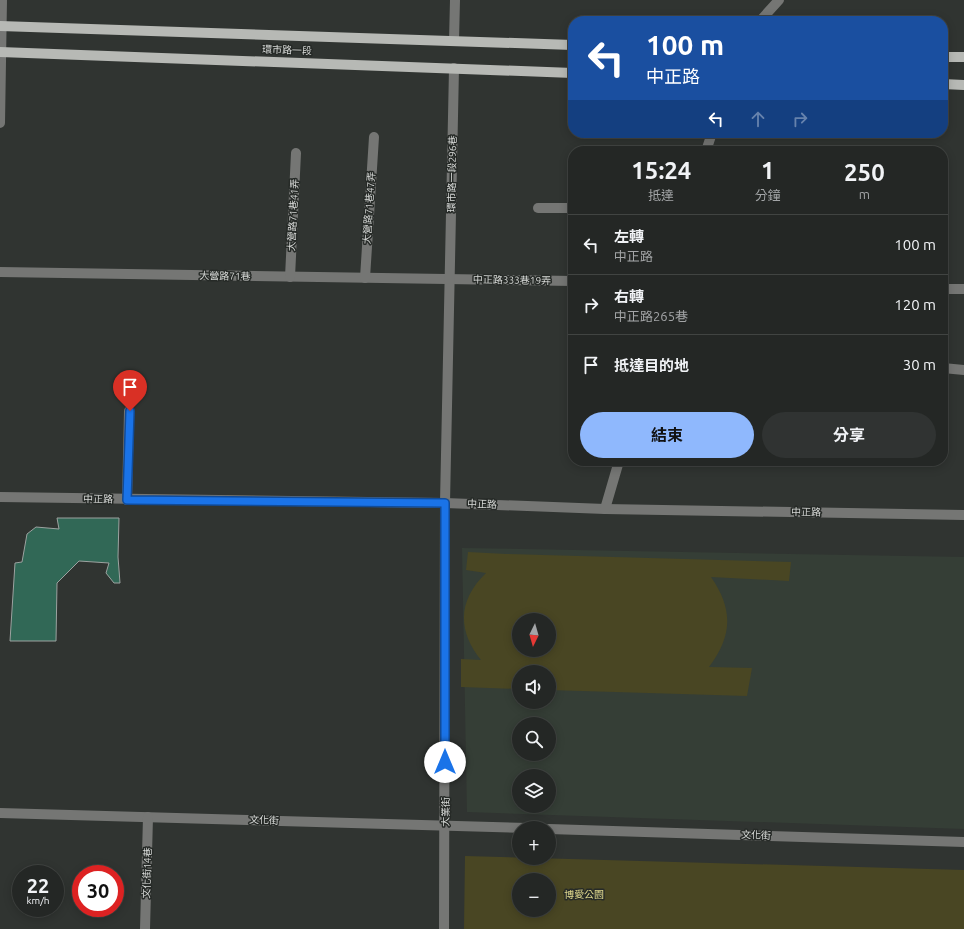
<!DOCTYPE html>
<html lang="zh-TW">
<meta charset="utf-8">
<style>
:root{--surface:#242725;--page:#303332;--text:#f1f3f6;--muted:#a3a5a7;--line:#414442;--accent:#8fb8fd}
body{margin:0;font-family:Ubuntu,"Noto Sans TC",sans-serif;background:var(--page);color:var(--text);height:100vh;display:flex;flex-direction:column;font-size:15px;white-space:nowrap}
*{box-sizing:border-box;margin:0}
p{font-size:13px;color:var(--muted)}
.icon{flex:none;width:22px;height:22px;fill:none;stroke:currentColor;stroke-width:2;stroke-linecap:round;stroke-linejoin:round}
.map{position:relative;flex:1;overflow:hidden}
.drawer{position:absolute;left:568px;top:146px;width:380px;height:320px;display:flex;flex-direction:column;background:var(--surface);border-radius:16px;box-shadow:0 2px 10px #0003,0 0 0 1px var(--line)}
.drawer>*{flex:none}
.guide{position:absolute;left:568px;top:16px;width:380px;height:122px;border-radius:16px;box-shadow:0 2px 10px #0003,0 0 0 1px var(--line);background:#1a4fa0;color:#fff;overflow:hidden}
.needle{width:26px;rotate:185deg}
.fabs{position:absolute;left:512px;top:613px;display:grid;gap:8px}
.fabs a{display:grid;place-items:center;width:44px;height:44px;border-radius:50%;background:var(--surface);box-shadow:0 2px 10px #0003,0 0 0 1px var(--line);font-size:20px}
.speed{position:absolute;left:12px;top:865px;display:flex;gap:8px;font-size:20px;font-weight:700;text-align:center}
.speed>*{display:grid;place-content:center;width:52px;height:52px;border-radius:50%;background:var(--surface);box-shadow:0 2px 10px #0003,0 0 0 1px var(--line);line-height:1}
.speed small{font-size:10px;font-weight:400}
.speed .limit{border:6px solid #d22;background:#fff;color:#111}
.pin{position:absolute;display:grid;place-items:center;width:34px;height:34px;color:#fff;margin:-41px -17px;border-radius:50% 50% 50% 0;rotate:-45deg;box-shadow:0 0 4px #0007}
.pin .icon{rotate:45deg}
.me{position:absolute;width:44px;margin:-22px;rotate:0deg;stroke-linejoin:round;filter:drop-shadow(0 0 3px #0008)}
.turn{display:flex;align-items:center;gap:14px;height:84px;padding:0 12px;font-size:18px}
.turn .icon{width:52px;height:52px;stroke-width:2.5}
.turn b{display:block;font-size:28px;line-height:34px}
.lanes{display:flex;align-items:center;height:38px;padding:0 12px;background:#0003;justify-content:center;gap:20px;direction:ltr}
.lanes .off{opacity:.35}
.eta{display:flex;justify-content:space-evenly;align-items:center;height:68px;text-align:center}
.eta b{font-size:24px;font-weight:700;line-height:28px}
.primary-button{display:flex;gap:8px;margin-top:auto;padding:8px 12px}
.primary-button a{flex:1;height:46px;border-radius:24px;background:var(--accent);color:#111;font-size:16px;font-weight:700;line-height:46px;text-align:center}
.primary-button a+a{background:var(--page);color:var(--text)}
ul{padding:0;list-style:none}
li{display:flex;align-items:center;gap:12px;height:60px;padding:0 12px;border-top:1px solid var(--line)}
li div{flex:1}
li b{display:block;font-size:15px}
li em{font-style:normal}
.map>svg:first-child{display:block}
</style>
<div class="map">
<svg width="964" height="929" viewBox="0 0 964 929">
<rect width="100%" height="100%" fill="#303431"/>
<path fill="#353e36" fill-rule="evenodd" d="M462,548L964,557V829L467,812ZM519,620H549V650H519ZM519,672H549V702H519ZM519,724H549V754H519ZM519,776H549V806H519Z"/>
<g fill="#494623" fill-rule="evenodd">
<path d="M468,552L506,554L791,562L789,581L711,577C733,609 733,635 709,667L752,668L747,696L549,690V672H519V689L461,687V659L481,660C457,630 458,600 486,573L466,570ZM519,620H549V650H519Z"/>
<path d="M465,856L964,870V929H464ZM519,880H549V910H519Z"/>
</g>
<path fill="#316856" stroke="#9ca2a0" d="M57,518H119L118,557L120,583H114L106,573L109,563L79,561L57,583L56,641H10L15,563L22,562L27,534L36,527L59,529Z"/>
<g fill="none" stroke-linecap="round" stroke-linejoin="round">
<g stroke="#757674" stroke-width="10">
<path d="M760,21L779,0"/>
<path d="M454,41L455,0"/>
<path d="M0,123L2,0"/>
<path d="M706,151L712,133"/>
<path d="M538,208H573"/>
<path d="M0,272L573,281"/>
<path d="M290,277L296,153"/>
<path d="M365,278L374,137"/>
<path d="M943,289H964"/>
<path d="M943,368L964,370"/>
<path d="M0,497L445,503L605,509L964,515"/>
<path d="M127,500L129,411"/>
<path d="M605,509L619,461"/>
<path d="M0,813L528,828"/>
<path d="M549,829L964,842"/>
<path d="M145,929L148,817"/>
<path d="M444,929L445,503L454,68"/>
</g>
<g stroke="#b7b9b5" stroke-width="10">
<path d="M0,26L573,45"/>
<path d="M0,52L573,73"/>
<path d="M943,57H964"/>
<path d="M943,84L964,85"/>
</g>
</g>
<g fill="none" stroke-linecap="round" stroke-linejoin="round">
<defs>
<path id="route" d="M130,411L127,500L445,503V762"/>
</defs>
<use href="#route" stroke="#114b97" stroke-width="10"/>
<use href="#route" stroke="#1a73e8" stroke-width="7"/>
</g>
<g text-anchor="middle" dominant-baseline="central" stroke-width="3" stroke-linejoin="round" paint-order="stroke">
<g font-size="10" fill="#d8dad8" stroke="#262a27">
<text transform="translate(287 50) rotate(2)">環市路一段</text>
<text transform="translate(452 174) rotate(-89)">環市路一段296巷</text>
<text transform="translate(369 208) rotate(-86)">大營路71巷47弄</text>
<text transform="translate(293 215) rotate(-87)">大營路71巷41弄</text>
<text transform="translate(225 276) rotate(1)">大營路71巷</text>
<text transform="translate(512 280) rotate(1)">中正路333巷19弄</text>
<text transform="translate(98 499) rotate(1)">中正路</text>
<text transform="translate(482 504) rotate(2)">中正路</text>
<text transform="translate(806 512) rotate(1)">中正路</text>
<text transform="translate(445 812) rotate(-90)">大業街</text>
<text transform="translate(264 820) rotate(2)">文化街</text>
<text transform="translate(756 835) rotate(2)">文化街</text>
<text transform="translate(147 873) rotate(-88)">文化街14巷</text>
</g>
<g font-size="10" fill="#dfd88d" stroke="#262a27">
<text x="584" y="894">博愛公園</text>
</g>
</g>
</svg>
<div class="fabs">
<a><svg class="needle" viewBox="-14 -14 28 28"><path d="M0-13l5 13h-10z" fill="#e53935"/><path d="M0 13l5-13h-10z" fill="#a3a5a7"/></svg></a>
<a><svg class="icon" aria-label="sound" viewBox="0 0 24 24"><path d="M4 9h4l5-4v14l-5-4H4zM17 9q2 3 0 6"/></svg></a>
<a><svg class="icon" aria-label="search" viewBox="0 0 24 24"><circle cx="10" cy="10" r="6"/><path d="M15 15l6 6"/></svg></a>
<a><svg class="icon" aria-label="layers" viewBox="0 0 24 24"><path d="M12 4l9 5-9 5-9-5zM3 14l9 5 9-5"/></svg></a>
<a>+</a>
<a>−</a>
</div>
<div class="speed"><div>22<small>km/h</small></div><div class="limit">30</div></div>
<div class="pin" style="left:130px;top:411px;background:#d93025"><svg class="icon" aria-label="arrive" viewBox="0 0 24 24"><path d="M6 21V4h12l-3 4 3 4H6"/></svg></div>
<svg class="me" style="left:445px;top:762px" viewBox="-20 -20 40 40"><circle r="19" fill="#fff"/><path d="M0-13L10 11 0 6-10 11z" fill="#1a73e8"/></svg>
<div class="guide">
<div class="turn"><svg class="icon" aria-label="left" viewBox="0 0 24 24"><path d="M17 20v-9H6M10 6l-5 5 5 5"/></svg><div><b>100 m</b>中正路</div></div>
<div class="lanes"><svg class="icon" aria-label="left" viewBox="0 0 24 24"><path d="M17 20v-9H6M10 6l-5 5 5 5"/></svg><svg class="icon off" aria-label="ahead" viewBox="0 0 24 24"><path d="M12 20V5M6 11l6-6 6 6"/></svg><svg class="icon off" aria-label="right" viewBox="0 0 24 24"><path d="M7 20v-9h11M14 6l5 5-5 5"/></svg></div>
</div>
<section class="drawer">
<div class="eta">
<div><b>15:24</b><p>抵達</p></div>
<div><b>1</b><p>分鐘</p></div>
<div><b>250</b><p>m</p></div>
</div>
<ul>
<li><svg class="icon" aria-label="left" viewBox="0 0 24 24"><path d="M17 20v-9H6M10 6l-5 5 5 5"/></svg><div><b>左轉</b><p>中正路</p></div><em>100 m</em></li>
<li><svg class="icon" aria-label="right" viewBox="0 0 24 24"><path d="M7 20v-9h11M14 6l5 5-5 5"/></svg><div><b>右轉</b><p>中正路265巷</p></div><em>120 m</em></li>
<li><svg class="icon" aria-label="arrive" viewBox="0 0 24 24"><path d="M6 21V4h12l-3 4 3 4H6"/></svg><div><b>抵達目的地</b></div><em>30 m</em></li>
</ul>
<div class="primary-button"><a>結束</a><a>分享</a></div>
</section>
</div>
